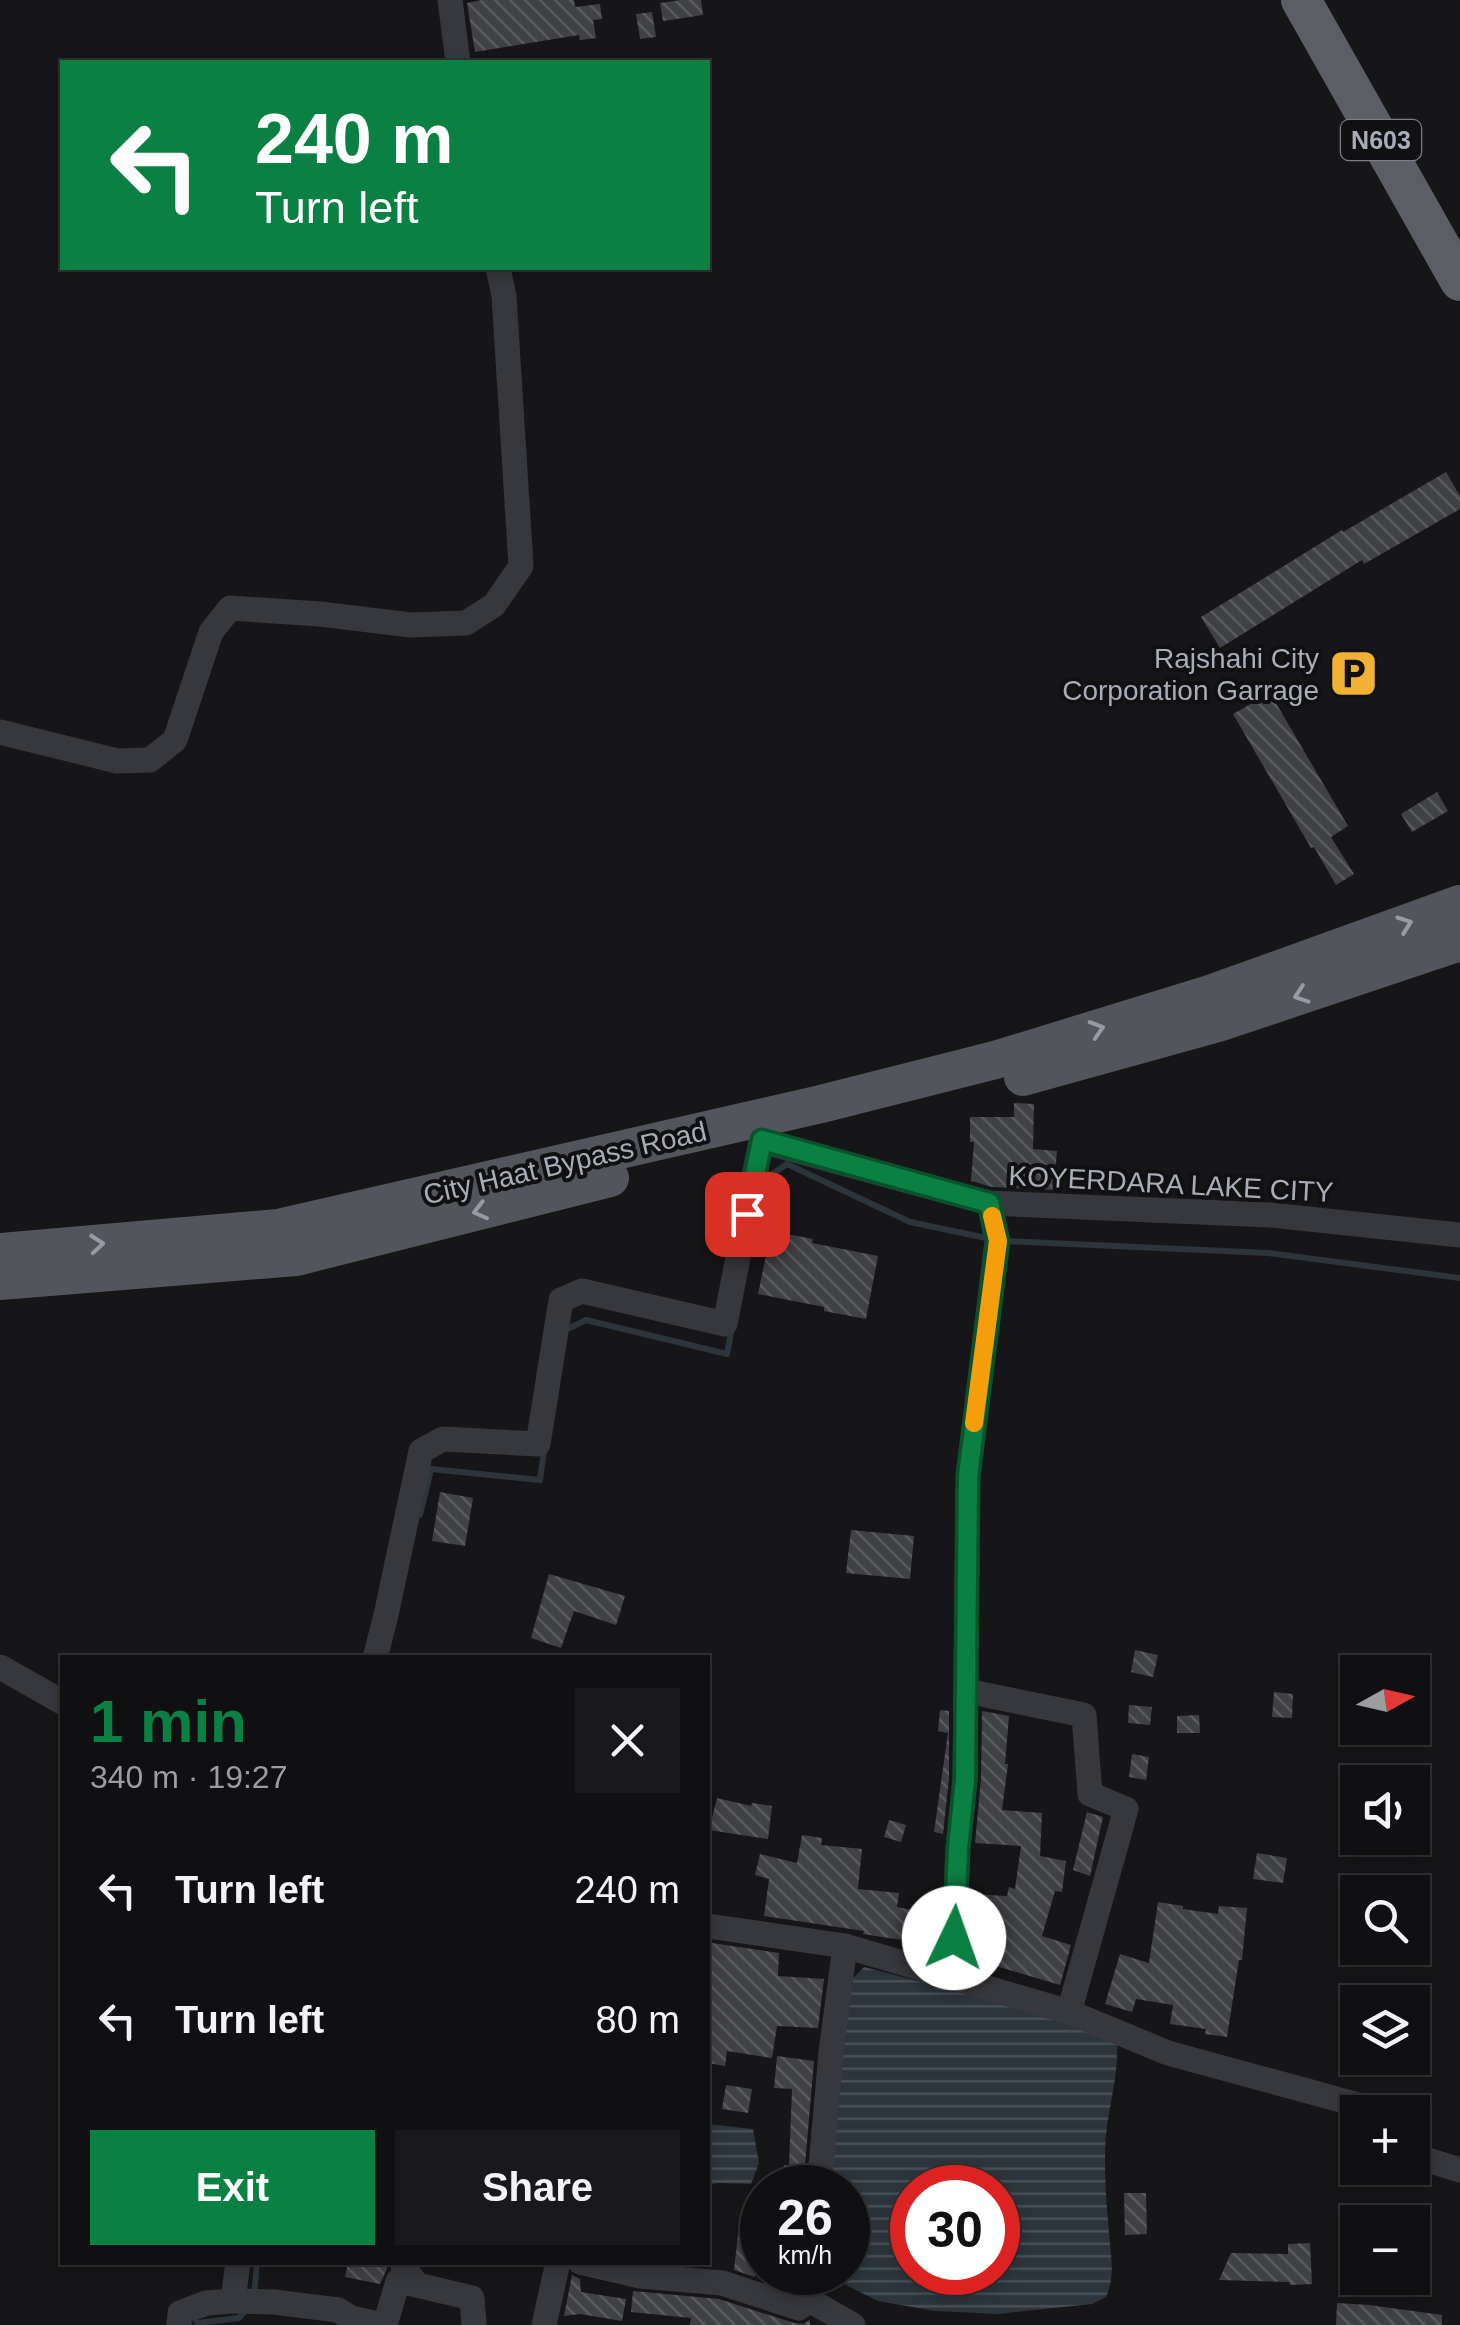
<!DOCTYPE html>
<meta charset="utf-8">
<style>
:root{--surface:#101012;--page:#19191b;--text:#f1f3f6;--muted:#9c9d9f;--line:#303032;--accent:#0b8043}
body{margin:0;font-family:Arial,sans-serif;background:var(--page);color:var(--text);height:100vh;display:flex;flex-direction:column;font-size:38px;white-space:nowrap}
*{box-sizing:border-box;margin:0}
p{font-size:32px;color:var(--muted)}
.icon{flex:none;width:55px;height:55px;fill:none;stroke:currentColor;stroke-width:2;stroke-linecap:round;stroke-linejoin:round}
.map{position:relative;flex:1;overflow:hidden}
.drawer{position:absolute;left:60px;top:1655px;width:650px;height:610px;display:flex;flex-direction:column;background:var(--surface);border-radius:0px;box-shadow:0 5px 15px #0003,0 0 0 2px var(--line)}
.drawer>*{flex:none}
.top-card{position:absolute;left:60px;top:60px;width:650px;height:210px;border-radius:0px;box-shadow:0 5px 15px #0003,0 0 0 2px var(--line);background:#0b8043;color:#fff;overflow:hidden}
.needle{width:65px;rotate:82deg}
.buttons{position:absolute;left:1340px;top:1655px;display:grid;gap:20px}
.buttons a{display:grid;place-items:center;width:90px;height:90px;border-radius:0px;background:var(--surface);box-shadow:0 5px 15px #0003,0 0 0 2px var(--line);font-size:50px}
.speed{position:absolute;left:740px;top:2165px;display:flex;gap:20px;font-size:50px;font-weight:700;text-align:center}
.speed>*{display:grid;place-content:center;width:130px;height:130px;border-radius:50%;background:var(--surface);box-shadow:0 5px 15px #0003,0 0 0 2px var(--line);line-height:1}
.speed small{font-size:25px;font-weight:400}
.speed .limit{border:15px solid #d22;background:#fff;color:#111}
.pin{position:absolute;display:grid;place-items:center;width:85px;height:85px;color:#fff;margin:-42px;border-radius:20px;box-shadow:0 5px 15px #0006}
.me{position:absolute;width:110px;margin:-55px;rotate:3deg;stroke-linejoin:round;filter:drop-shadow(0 0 8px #0008)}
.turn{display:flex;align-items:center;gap:35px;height:210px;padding:0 30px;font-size:45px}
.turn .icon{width:130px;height:130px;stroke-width:2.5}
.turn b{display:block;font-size:70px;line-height:85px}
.round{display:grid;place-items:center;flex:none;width:105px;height:105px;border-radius:0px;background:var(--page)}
.headline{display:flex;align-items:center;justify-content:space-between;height:170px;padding:0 30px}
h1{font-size:60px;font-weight:600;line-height:75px;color:var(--accent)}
.cta{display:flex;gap:20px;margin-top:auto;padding:20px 30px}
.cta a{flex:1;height:115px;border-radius:0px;background:var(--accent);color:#fff;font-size:40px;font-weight:600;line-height:115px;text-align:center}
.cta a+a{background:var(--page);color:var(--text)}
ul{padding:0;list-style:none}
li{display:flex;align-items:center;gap:30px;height:130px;padding:0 30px}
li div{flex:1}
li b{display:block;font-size:38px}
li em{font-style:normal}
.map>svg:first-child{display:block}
</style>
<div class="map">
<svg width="1460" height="2325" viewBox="0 0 1460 2325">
<defs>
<pattern id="water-rules" width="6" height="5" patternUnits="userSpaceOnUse" patternTransform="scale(2.5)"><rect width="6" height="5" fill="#2c353c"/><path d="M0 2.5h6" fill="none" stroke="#485056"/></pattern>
<pattern id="building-back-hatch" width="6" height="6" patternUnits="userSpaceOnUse" patternTransform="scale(2.5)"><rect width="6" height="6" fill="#404145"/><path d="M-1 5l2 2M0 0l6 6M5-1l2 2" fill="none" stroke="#595a5e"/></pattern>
</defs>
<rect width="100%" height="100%" fill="#161618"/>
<g fill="url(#water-rules)" fill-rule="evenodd">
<path d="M864,1967L1085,2024L1117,2043C1119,2074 1109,2104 1106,2135C1103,2172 1107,2208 1110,2244C1112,2263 1114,2279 1106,2297L1092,2304L998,2314L935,2311L878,2301L834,2279L829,2273L848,2272V2188H827L829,2151L853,1978ZM912,2188H998V2272H912Z"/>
<path d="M708,2124L753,2129L759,2163L751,2184L719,2183L708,2185Z"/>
</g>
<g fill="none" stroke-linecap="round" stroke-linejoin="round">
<g stroke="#2c353c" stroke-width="6">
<path d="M763,1180L787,1164L910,1222L991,1239"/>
<path d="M1004,1241L1268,1253L1460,1278"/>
<path d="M563,1331L586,1320L727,1354L732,1327"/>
<path d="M420,1515L431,1469L540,1480L544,1450"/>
<path d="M254,2296L257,2262"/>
<path d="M197,2325V2323L239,2318L245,2311"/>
</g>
</g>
<g fill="url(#building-back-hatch)">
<path d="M482,0H574L575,7L600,4L602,19L593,20L596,38L580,40L579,35L475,52L467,3Z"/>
<path d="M681,0H701L703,15L663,21L660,3Z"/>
<path d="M652,12L656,37L640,39L636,14Z"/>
<path d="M1446,472L1460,496V509L1364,564L1362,560L1220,648L1201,617L1342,530L1343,532Z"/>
<path d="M1270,693L1348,826L1331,837L1354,874L1336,885L1314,847L1311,848L1233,714Z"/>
<path d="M1437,792L1448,811L1412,832L1401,814Z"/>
<path d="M1014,1103L1034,1104L1033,1149L1057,1151L1054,1190L992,1187L971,1181L974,1142H970V1117H1014Z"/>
<path d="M771,1231L813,1239L812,1243L878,1256L866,1319L824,1311V1307L758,1294Z"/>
<path d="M440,1492L473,1498L465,1546L432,1541Z"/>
<path d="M851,1530L914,1536L910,1579L846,1573Z"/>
<path d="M549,1574L625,1596L616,1625L574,1611L561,1648L531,1638Z"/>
<path d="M1135,1650L1158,1655L1153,1677L1131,1672Z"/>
<path d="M1274,1692L1293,1694L1292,1718L1272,1717Z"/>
<path d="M1129,1705L1152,1707L1150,1725L1128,1723Z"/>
<path d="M940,1710L949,1711V1778L943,1834L934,1832L948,1733L938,1731Z"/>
<path d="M982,1711L1009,1716L1005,1764H1008L1002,1810L1042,1813L1040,1856L1066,1861L1062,1892L1055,1891L1042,1936L1071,1945L1060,1985L989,1964L993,1948L970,1941L972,1894L1007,1896L1009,1887L1015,1889L1021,1846L975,1843L981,1779Z"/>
<path d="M1199,1715L1200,1733H1177V1716Z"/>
<path d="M1132,1754L1149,1757L1146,1780L1129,1777Z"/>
<path d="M717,1798L751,1806L752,1803L772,1806L768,1839L709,1830Z"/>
<path d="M1087,1812L1103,1817L1090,1876L1073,1870Z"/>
<path d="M889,1820L906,1825L901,1842L884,1837Z"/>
<path d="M802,1835L822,1838L821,1845L862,1849L858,1889L899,1893L897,1907L939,1915L934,1953L907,1947L908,1941L863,1934L864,1931L764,1916L769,1879L755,1875L760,1854L797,1863Z"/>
<path d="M1257,1853L1287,1858L1283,1883L1253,1879Z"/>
<path d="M1158,1902L1183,1906V1909L1218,1914L1219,1906L1247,1908L1242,1960H1239L1227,2037L1205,2034L1206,2029L1170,2024L1173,2005L1136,1999L1132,2012L1105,2004L1120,1954L1149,1963Z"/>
<path d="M712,1943L779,1953L778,1976L824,1979L818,2028L777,2026L772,2058L727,2051L725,2066L708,2063V1962Z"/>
<path d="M777,2056L814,2061L803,2188H783L784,2165H789L792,2089L774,2088Z"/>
<path d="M726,2085L752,2089L748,2113L722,2109Z"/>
<path d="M1124,2193H1146L1147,2234L1125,2235Z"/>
<path d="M739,2226L761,2228L755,2277L734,2270Z"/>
<path d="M1310,2243L1312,2284L1290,2285L1289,2282L1219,2280L1231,2253L1288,2254V2244Z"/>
<path d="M348,2262H387V2269L380,2284L345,2277Z"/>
<path d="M572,2275L580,2279L581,2292L626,2299L622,2321L580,2314L564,2316Z"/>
<path d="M633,2291L719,2299L794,2323L803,2324L810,2320V2325H690L691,2318L631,2312Z"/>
<path d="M1337,2303L1369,2305L1442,2315V2325H1336Z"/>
</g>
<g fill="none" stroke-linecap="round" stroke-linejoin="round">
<g stroke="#37383d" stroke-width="25">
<path d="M450,0L458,62"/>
<path d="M0,732L117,761L150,760L175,740L211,632L230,608L320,614L411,625L466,623L494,605L521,566L504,296L498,268"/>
<path d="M375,1658L386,1615L421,1451L443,1439L538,1444L561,1300L582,1291L725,1324L761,1141L989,1203L1270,1215L1460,1235"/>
<path d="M0,1667L62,1702"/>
<path d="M966,1691L1084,1715L1090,1794L1126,1809L1069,2012"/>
<path d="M708,1926L845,1946L1069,2012L1168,2053L1355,2104L1365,2112"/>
<path d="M941,1973L950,1958L954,1937L958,1848L965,1779L968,1476L997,1241L989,1203"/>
<path d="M1412,2152L1418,2157L1460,2170"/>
<path d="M819,2188L831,2052L845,1946"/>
<path d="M404,2262L403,2266L417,2285L472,2298L474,2325"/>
<path d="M580,2262L640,2276L722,2283L799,2308L809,2300"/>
<path d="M811,2272L809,2300L853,2325"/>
<path d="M233,2301L274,2302L338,2310L351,2318L383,2325"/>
<path d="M179,2325L180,2313L206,2303L233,2301L238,2262"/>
<path d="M385,2325L398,2281L417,2285"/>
<path d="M544,2325L558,2262"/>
</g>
<g stroke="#53555c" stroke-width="38">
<path d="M1023,1077L1218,1023L1460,942"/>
<path d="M0,1252L278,1228L821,1104L995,1060L1210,994L1460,904"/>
<path d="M0,1281L296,1257L610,1178"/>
</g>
<path stroke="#5b5e65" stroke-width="40" d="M1301,0L1460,281"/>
</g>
<defs><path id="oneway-chevron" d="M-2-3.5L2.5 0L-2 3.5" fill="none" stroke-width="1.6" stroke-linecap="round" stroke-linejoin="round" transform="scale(2.5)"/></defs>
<g stroke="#979ba6">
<use href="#oneway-chevron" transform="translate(1405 924) rotate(-20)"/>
<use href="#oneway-chevron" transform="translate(1301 995) rotate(161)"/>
<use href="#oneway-chevron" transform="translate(1097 1029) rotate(-17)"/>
<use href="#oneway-chevron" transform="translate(480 1211) rotate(166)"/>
<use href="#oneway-chevron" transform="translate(97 1244) rotate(-5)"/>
</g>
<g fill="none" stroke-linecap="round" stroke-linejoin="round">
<defs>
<path id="route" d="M747,1214L762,1140L989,1203L998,1241L968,1476L965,1780L958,1848L954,1938"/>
</defs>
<use href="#route" stroke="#07532c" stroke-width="25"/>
<use href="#route" stroke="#0b8043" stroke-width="18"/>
<path stroke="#f59e0b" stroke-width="18" d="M974,1423L998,1241L992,1216"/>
</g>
<defs>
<symbol id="parking-square" viewBox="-11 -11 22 22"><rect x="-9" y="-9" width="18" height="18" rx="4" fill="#f2b134" stroke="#111113"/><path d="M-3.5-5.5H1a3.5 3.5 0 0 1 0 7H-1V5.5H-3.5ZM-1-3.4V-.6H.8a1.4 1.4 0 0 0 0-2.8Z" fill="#111"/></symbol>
</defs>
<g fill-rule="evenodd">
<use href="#parking-square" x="1326" y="646" width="55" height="55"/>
</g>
<g text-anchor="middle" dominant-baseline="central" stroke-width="8" stroke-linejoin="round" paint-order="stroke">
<rect fill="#111113" stroke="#7b7e86" stroke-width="2.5" x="1341" y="120" width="80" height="40" rx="8"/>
<g font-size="25" font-weight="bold" fill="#a8adb8">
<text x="1381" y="140">N603</text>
</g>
<g font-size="28" fill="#a8adb8" stroke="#111113" text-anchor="end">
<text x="1319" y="658">Rajshahi City<tspan x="1319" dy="32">Corporation Garrage</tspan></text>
</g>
<g font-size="28" fill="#a8adb8" stroke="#111113">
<text transform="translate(565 1163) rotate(-13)">City Haat Bypass Road</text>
<text transform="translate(1171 1184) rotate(3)">KOYERDARA LAKE CITY</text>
</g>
</g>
</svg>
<div class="buttons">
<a><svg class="needle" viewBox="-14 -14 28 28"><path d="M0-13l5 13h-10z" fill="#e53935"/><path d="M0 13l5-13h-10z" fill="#9c9d9f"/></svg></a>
<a><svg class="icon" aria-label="sound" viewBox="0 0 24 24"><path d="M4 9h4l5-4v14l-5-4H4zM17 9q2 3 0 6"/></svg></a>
<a><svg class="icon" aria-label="search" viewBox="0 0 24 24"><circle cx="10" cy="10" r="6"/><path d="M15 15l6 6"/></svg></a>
<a><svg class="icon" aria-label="layers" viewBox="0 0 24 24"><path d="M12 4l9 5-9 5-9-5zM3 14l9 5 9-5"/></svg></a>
<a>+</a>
<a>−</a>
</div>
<div class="speed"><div>26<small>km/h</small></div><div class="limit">30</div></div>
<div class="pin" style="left:747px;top:1214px;background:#d93025"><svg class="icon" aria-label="arrive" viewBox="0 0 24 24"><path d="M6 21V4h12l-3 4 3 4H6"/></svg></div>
<svg class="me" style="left:954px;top:1938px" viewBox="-20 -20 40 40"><circle r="19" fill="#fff"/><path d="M0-13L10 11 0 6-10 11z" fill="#0b8043"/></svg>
<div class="top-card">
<div class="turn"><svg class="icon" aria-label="left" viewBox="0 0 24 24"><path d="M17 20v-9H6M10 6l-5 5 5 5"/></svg><div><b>240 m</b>Turn left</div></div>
</div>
<section class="drawer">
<div class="headline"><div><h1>1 min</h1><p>340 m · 19:27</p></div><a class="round"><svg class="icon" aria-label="close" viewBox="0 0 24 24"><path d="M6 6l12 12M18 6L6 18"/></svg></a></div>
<ul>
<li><svg class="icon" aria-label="left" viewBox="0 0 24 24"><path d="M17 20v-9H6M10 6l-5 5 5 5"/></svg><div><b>Turn left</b></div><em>240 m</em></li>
<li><svg class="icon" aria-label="left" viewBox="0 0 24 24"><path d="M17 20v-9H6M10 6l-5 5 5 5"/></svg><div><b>Turn left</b></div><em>80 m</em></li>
</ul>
<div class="cta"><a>Exit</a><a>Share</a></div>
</section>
</div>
